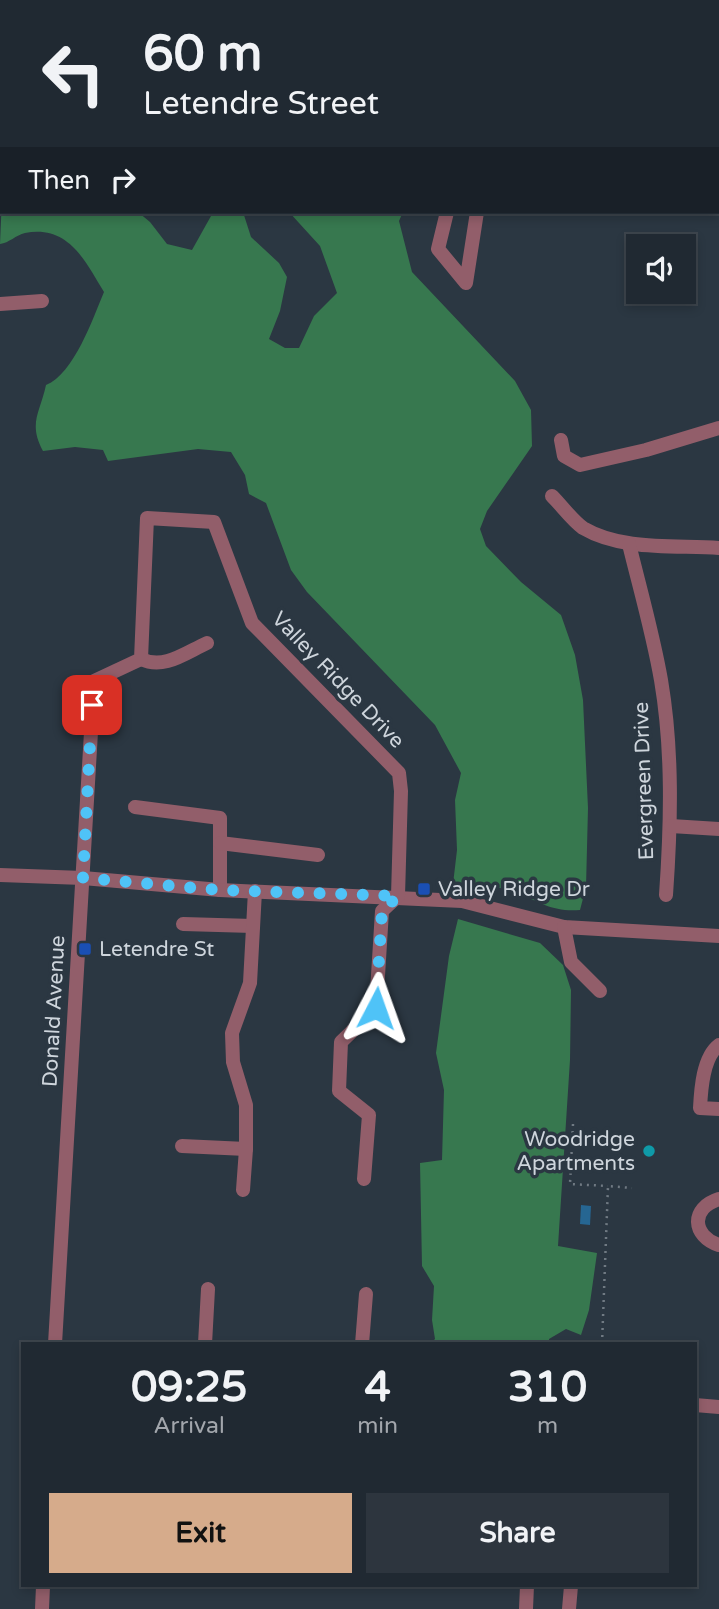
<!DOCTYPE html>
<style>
:root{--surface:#202932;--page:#2d353e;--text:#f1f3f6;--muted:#a2a6ac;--line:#3d454d;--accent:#d6ab8b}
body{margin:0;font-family:"Varela Round",sans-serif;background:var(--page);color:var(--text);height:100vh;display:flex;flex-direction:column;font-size:26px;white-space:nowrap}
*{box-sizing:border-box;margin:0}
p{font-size:23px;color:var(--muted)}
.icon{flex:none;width:38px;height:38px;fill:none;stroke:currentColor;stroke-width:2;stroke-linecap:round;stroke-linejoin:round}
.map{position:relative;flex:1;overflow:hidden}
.drawer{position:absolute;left:21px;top:1342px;width:676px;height:245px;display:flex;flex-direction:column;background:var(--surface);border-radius:0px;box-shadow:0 4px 10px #0003,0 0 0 2px var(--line)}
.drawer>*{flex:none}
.top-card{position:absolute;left:0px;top:0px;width:719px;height:214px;box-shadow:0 4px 10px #0003,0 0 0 2px var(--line);background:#202932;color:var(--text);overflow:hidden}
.controls{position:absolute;left:626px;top:234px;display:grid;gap:14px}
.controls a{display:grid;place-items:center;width:70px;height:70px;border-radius:0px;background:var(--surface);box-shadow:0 4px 10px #0003,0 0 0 2px var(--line);font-size:35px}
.pin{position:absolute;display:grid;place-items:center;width:60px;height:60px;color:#fff;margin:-30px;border-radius:14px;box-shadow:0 4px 10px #0006}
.me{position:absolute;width:77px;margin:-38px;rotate:4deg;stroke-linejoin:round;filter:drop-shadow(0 0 5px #0008)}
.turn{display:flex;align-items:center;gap:24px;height:147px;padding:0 28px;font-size:32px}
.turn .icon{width:91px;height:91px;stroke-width:2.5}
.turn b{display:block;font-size:49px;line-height:60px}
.then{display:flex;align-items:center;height:66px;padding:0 28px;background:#0003;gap:14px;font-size:26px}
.eta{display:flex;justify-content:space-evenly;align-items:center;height:119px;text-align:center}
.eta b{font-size:42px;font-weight:700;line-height:49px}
.action{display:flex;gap:14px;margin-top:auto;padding:14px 28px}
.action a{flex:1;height:80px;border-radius:0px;background:var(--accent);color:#111;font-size:28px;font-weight:700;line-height:80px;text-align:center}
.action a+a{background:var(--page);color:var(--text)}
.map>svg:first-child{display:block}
</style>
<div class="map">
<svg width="719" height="1609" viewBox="0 0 719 1609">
<rect width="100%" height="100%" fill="#2b3742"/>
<g fill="#37784f">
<path d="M100,0H229L226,2Z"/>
<path d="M2,197V212H138L150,222L167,244L192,250L211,216L243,212L251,237L279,263L287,277L280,311L269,339L285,348H299L314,316L337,293L320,246L289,212H403L399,221L412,272L515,381L531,410L532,446L487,511L480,529L486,546L521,582L561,615L575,655L583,700L588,808L586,887L580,910C553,912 541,903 518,893C498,885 474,885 453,884L457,850L455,800L461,773L435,725L307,592L291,570L266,503L249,494L245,475L231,452L198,449L108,461L103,450L75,447L43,451C28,423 40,413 46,385C74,374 93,318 104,292C85,261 69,225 25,233C16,235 9,243 0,244Z"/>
<path d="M458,919L540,943L563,965L571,990L570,1060L558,1246L597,1253L589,1310L581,1335L566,1329L549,1339V1344H430L435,1339L432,1320L434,1286L422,1266L420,1163L442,1160L444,1090L436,1053L449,956Z"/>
</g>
<path fill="#266692" d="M581,1205L591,1206L590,1225L580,1224Z"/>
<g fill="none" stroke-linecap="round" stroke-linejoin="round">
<g stroke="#707a83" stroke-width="2.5" stroke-dasharray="2 5" stroke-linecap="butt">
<path d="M328,0L332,2"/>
<path d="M718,67H719"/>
<path d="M573,1124L570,1184L608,1186"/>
<path d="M602,1344L608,1186L632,1188"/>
</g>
<g stroke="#925e6a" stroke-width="14">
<path d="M390,0L395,2"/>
<path d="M718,46H719"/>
<path d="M718,106H719"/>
<path d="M447,212L438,249L466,283L477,212"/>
<path d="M0,304L42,301"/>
<path d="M561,440L564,456L580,465L646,450L719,428"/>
<path d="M552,496C562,506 572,520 583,528C622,551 675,545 719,548"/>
<path d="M629,544C640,589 653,634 661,680C673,751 671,824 666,895"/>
<path d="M141,659C164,670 185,653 207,643"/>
<path d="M135,807L220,818V890"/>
<path d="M671,826L719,829"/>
<path d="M220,843L318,855"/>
<path d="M0,875L83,878L220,890L462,901L564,927L719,936"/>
<path d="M183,924L253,926"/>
<path d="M564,927L571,962L600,991"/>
<path d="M719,1045C703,1057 701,1089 700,1108L719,1109"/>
<path d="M182,1146L246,1149"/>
<path d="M243,1190L246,1149V1105L233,1062L232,1033L250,983L255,891"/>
<path d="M719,1199C690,1208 692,1236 719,1245"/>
<path d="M55,1344L94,681L141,659L147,518L214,522L252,623L399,773L401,791L398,896L382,911L376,1008L341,1042L339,1091L369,1115L364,1179"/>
<path d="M205,1344L208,1289"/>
<path d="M362,1344L366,1294"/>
<path d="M695,1405L719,1407"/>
<path d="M42,1609L43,1586"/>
<path d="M526,1609L527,1586"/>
<path d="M569,1609L571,1586"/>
</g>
<g stroke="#f1a5b7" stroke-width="19">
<path d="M37,2V0"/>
<path d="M0,83L2,79"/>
</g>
</g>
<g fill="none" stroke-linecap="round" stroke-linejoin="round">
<path stroke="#4fc3f7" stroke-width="12" stroke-dasharray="0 21.6" d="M92,705L83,878L220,890L398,896L382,911L376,1008"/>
</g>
<g fill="#1a4fb4" stroke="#2b3742" stroke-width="2.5">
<rect x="417" y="882" width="14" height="14" rx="3.5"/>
<rect x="78" y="942" width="14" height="14" rx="3.5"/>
</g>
<circle fill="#0f9aa8" stroke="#2b3742" stroke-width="2.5" cx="649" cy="1151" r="7"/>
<g text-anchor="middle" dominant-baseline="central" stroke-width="7" stroke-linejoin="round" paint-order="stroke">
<g font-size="21" fill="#ced5dc" stroke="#2b3742">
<text transform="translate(338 680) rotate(46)">Valley Ridge Drive</text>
<text transform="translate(644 781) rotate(-92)">Evergreen Drive</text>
<text transform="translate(54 1011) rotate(-87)">Donald Avenue</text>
</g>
<g font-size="21" fill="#ced5dc" stroke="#2b3742" text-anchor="start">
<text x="438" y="889">Valley Ridge Dr</text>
<text x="99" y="949">Letendre St</text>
<text x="635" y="1139" text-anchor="end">Woodridge<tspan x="635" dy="24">Apartments</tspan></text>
</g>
</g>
</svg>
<div class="controls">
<a><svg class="icon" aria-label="sound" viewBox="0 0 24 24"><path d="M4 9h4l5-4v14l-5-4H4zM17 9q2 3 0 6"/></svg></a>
</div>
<div class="pin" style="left:92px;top:705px;background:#d93025"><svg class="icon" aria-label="arrive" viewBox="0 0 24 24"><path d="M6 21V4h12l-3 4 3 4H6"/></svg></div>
<svg class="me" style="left:376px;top:1008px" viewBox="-20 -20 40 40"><path d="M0-17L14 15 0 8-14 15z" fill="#4fc3f7" stroke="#fff" stroke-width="4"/></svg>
<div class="top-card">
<div class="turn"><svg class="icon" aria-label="left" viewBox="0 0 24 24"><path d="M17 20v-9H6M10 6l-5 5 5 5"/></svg><div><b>60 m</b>Letendre Street</div></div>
<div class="then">Then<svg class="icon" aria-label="right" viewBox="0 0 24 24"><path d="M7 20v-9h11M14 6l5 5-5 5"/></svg></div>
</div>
<section class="drawer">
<div class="eta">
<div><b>09:25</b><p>Arrival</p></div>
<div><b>4</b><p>min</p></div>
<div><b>310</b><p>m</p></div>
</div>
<div class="action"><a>Exit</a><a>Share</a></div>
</section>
</div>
